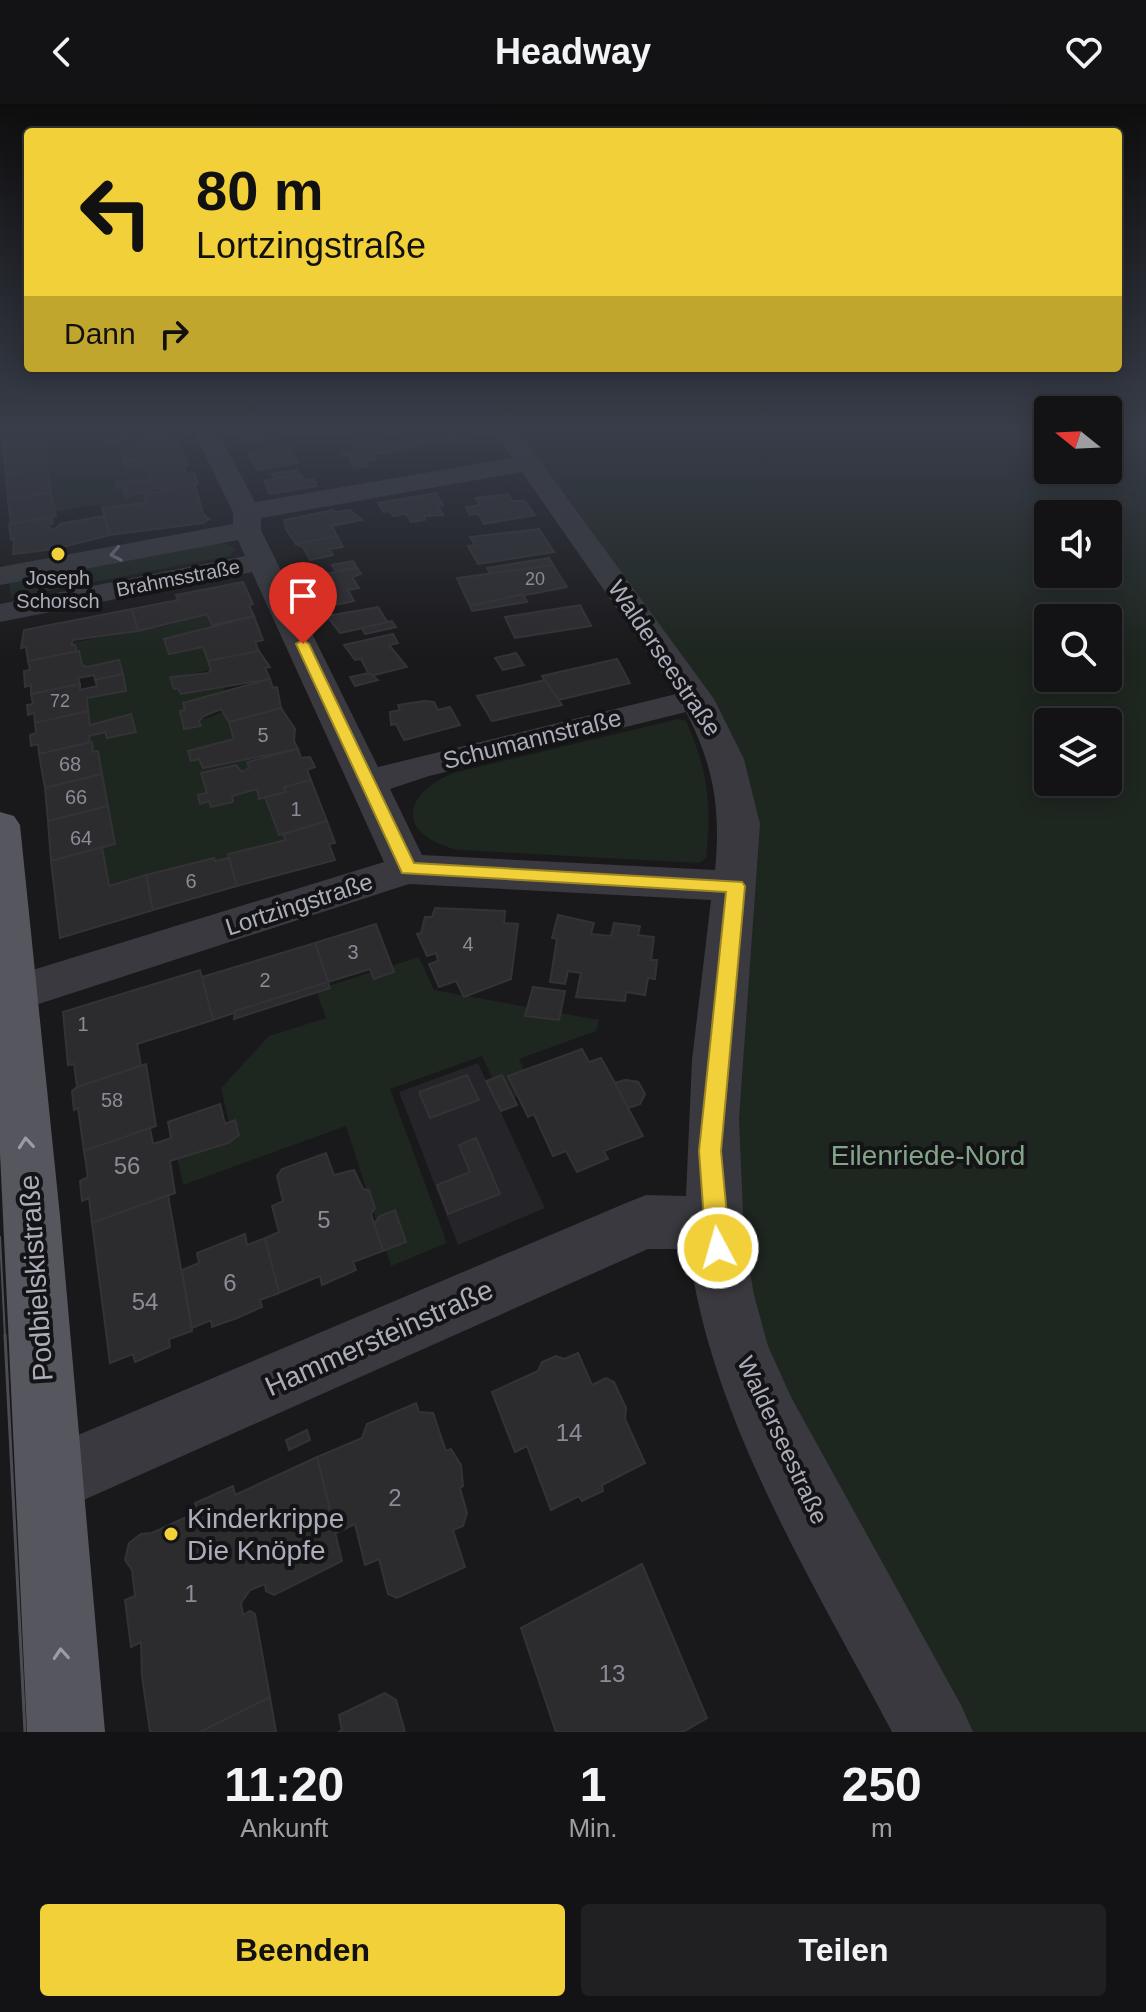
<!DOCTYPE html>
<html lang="de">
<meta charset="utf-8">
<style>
:root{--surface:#131214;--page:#202022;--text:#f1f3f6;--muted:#9d9ea0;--line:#323234;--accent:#f2d039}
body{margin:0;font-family:Helvetica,sans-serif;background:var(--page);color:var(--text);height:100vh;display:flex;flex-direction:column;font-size:30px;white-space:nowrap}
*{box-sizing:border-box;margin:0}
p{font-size:26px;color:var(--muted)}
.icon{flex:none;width:44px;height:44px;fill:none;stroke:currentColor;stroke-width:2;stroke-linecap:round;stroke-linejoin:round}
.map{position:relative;height:1628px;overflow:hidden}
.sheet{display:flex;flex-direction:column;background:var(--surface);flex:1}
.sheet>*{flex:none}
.hud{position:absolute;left:24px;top:24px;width:1098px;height:244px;border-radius:8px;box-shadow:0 4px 20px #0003,0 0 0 2px var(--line);background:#f2d039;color:#111;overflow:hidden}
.needle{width:52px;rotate:288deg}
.buttons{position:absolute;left:1034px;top:292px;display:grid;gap:16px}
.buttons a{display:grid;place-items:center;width:88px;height:88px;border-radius:8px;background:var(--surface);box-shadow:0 4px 20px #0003,0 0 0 2px var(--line);font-size:40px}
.pin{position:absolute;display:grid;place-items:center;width:68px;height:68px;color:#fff;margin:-82px -34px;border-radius:50% 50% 50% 0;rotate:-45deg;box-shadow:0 0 8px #0007}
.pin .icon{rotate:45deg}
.me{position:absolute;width:88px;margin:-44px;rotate:354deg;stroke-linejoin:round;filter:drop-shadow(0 0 6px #0008)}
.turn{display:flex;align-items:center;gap:28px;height:168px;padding:0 40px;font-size:36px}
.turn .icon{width:104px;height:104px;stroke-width:2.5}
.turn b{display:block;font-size:56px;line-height:68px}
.then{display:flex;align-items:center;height:76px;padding:0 40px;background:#0003;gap:16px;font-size:30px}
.eta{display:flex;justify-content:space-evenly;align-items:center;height:136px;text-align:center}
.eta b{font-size:48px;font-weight:800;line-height:56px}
.cta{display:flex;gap:16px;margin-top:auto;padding:16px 40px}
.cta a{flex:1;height:92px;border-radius:8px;background:var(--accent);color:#111;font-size:32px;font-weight:800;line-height:92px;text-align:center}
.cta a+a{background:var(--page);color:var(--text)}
header{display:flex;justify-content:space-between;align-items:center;height:104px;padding:0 40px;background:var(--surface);font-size:36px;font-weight:800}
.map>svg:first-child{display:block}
</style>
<header><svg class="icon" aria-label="back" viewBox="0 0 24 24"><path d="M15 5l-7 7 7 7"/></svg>Headway<svg class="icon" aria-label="heart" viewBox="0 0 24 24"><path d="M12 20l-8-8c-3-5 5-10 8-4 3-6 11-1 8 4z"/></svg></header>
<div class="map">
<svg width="1146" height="1628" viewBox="0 0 1146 1628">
<rect width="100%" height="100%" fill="#19181a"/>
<path fill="#252428" d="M478,959L545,1104L458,1141L399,988Z"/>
<g fill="#1e2620" fill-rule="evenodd">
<path d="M34,324H123L106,327L108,333L104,339L135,333L138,346L122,350L123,355L145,354L124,357L126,363L143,362L150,376L116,378L117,383H123L127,392L144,390L146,399L102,404L101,400L55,408L43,342H36Z"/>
<path d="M504,324H1048V366H1108V324H1146V1628H934L742,1255L734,678ZM1048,410H1108V470H1048ZM1048,514H1108V574H1048ZM1048,618H1108V678H1048Z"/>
<path d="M223,438L236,445L229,452L11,494L9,478Z"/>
<path d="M207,510L212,521L165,536L169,550L203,543L211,566L170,574L174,585L178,584L181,590L223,581L226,589L184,598L185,606L180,608L185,625L200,622L199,617L225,607L234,635L189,646L191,656L199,655L203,664L246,653L249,664L242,668L235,661L202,669L207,689L198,691L200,699L209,697L212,703L233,698L232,692L257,685L265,693L278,731L283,730L286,736L228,750L229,754L215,757L214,754L109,782L102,743L115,739L98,648H93L89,632L105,628L107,634L135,627L131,610L90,621L87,594L126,587L123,570L82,561L80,547L70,539L174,520L173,517Z"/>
<path d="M678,615L686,617C708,666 712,701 706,754L700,759L459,746C400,733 397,693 453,669Z"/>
<path d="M419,853L434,886L599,916L596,927L519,955L534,986L503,998L482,952L390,985L447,1139L391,1162L346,1022L183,1081L176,1047L231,1028L221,984L269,932L326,914L316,886Z"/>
</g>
<g fill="#2c2b2e" stroke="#333236" stroke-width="2">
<path d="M34,324L36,342L4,347L2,326Z"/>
<path d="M123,324L126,326H173H170L172,331L152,334L153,337L138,339L135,333H131L104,340L102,334L108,333L106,327Z"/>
<path d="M276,324L284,332L252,337L239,334L238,328Z"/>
<path d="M389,324H469L471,333L396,345L393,341L408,338L403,330L391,328Z"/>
<path d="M172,331L177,334L188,361H183L185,365L148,368L143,362L126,364L124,358L145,354L123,355L122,350L138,346L137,339Z"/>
<path d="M378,332L398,347L369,351L376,355L365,358L367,362L354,364L348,351L341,350L356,346L350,337Z"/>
<path d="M43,341L47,364L6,370L4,347Z"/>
<path d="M280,341L288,342L293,350L251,357L249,353V348Z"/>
<path d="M293,350L298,359L258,366L251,357Z"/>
<path d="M47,364L51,388L8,395L6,370Z"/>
<path d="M185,365L187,370L194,369L198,380L161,387L160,384L126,393L123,383L117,384L116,378L150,376L148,368Z"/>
<path d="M297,366L300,371L275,375L272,370Z"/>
<path d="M301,371L305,377L313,375L317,382L270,390L264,377Z"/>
<path d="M195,381L203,410L209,415L203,419L110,431L102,404L146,399L144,390Z"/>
<path d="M51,388L56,412L11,420L8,395Z"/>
<path d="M436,389L443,401L438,402L443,411L424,412L425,416L411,418L406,410L393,412L389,407L383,408L378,399Z"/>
<path d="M508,390L512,397H525L535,411L484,420L478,410L470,411L466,403L480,401L476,394Z"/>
<path d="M333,406L335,408L350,406L362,416L332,422L337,432L296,440L286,425L284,416Z"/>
<path d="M104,412L110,431L54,445L13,450L14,435L11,436L9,420L52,413L53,419L47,423L54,426L60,420Z"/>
<path d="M539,425L554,448L478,460L468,442L475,441L470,433Z"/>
<path d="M337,432L343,443L329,445L333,451L310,456L303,443L296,440Z"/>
<path d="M549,454L553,461L491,471L487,464Z"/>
<path d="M353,457L357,464L336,467L332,461Z"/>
<path d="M553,461L567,483L470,502L457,474Z"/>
<path d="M357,464L361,470L352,473L359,484L348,486L354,497L325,503V502L313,472Z"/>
<path d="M243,478L253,500L249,501L254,512L212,521L207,510L138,527L132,505L178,496L176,491Z"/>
<path d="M523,490L527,498L472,507L470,502Z"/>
<path d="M580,501L591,522L515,534L505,513Z"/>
<path d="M378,503L388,519L340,529L327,512Z"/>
<path d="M132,505L138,527L73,536L71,541H75L77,547L28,557L26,543L21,544L24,526Z"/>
<path d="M254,512L263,536L255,538L259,547L208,557L203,543L169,550L164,535Z"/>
<path d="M392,517L396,523L365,530L362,524Z"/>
<path d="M393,530L398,539L389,541L407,563L370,572L361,555L355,556L344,541Z"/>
<path d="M79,547L82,561L87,563L119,556L123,570L95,576L94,571L78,574L80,580L31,590V581L25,583L24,567L30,566L28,557Z"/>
<path d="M259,547L270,563L265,564L270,575L181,590L178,584L174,585L170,573L208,569L211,566L208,557Z"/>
<path d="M516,549L524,561L503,566L495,554Z"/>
<path d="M617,555L630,579L558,596L542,572Z"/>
<path d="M369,569L378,576L355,582L350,573Z"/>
<path d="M123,570L126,587L87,594L88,607L35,619L34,609L28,611L27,601L33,600L31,590L80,580V586L97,582L95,576Z"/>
<path d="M270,575L273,584L277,583L281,604L229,618L221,605L204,612L199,617L201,622L184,625L180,607L185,606L183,599Z"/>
<path d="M545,576L562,601L492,617L477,592Z"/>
<path d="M424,597L434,598L438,606L450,603L460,621L404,636L396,620L391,621L390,608L400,606L398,601Z"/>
<path d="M281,604L295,625L294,637L298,645L203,664L199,655L191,657L188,647L234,635L229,618Z"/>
<path d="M88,607L90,621L131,610L136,628L107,634L105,628L89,632L90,638L39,650L38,640L31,642L30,631L36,629L35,619Z"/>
<path d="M92,638L93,648L98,647L102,670L45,684L39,650Z"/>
<path d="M298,645L301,654L310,653L315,663L307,666L311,676L284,683L286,688L259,695L257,685L232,692L233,698L211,703L209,697L200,700L198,691L207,689L201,669L236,661L242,668L249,664L247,658Z"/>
<path d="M102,670L108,702L48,717L45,684Z"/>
<path d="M311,676L327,717L279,731L265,693L286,688L284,683Z"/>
<path d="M108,702L115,740L51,757L48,717Z"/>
<path d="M327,717L335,739L329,740L335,756L237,782L228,750L286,736L283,730Z"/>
<path d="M102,743L109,782L146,771L153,806L60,834L51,757Z"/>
<path d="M214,754L215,757L229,754L237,782L153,806L146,771Z"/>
<path d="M435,804L505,807L504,819L518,820L511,875L464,893L456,877L439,883L429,860L438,857L436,849L427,852L417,830L421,829L425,813H432Z"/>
<path d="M558,811L594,819L591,830L611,832L614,819L640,822L638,831L654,833L651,856H657L655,875L648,874L645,891L626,888L625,897L576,893L581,869L568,867L565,880L550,878L557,835L552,834Z"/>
<path d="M376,820L394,868L374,875L370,865L328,878L315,839Z"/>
<path d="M315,839L328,878L213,916L202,873Z"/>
<path d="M200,866L213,916L137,940L141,962L77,983L74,960L68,961L63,908Z"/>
<path d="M328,878L330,884L234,915L235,907Z"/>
<path d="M533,883L565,887L559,916L525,912Z"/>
<path d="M582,945L589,958L601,954L615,979L625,976L638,978L645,990L640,1000L628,1004L643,1032L604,1047L608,1055L577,1068L566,1047L553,1052L534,1010L528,1013L508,972Z"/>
<path d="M146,960L156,1022L84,1047L78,1004L74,1006L72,987L77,983Z"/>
<path d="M467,971L479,996L430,1014L419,988Z"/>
<path d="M502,971L517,1001L501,1007L486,977Z"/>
<path d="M625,976L638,978L645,990L640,1000L628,1004L615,979Z"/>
<path d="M220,1000L225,1020L235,1016L239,1031L228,1039L170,1057L175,1089L92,1119L89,1094L82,1097L80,1077L88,1073L84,1047L150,1024L153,1040L171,1034L168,1018Z"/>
<path d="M476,1034L500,1090L448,1110L437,1081L470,1068L459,1041Z"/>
<path d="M326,1049L334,1071L354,1066L363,1085L369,1086L375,1104L371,1110L383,1147L353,1158L356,1166L322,1181L320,1172L279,1189L265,1134L279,1128L272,1102L283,1097L277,1072L282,1065Z"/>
<path d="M168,1091L192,1227L169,1235L170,1243L135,1258L133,1250L110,1259L92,1119Z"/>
<path d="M395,1106L406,1138L383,1147L374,1120L380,1112Z"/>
<path d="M245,1130L247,1141L265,1134L279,1189L260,1196L262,1203L237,1214L212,1223L211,1216L192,1224L182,1166L199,1159L197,1149Z"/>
<path d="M578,1249L592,1281L606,1274L614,1278L626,1304L625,1315L645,1359L602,1381L603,1387L582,1397L579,1392L551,1406L527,1342L515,1348L492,1288L538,1267L542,1258L556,1252L564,1255Z"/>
<path d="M416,1299L419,1308L433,1309L446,1347L451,1345L461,1361L463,1382L460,1384L467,1409L463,1422L453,1426L465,1463L397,1494L388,1490L379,1455L365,1461L355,1420L336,1429L317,1353L362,1334L367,1320Z"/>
<path d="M307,1326L310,1336L289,1346L286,1336Z"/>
<path d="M317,1353L342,1457L274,1491L266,1487L265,1480L250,1486L241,1499L243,1511L250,1507L255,1510L270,1593L200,1628H150L142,1572L141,1538L131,1543L125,1496L135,1492L132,1466L125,1456L129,1439L141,1430L152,1429L197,1408L195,1399L233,1382L235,1391Z"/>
<path d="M642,1460L707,1614L683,1628H556L521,1524Z"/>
<path d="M385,1589L396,1596L405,1628H338L342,1626L339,1611Z"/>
<path d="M270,1593L276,1628H200Z"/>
</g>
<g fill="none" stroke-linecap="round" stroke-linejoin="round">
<path fill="#39393f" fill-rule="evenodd" d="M192,324H216L255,398L513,354L492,324H516L714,595L744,655L760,720L739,1015L744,1133L754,1191L768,1242L791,1293L961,1601L973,1628H892C814,1480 709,1312 689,1145H648L50,1411L26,1401L16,1377L26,1353L626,1099L646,1091L686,1092L692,956L711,796L409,780L14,908L0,904V876L384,758L252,468L0,518V500L245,452L238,436L0,481V463L233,420V408ZM522,368L676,590L378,663L261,426V414ZM686,608C714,662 721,706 715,766L422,751L390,685L429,672Z"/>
<path fill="#55565e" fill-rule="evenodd" d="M0,708L14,712L20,721L60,1112L105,1628H27L0,1049Z"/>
<path stroke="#4c4d54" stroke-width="2" d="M0,1133L5,1233"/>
<path stroke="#4c4d54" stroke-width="3" d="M5,1231L25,1628"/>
</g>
<defs><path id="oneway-chevron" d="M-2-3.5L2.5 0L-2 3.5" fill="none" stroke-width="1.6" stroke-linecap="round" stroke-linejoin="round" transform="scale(2)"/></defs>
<use stroke="#787983" href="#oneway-chevron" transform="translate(116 450) rotate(169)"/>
<g stroke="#9a9ca8">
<use href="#oneway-chevron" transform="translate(26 1039) rotate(-95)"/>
<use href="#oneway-chevron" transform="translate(61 1550) rotate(-94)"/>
</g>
<linearGradient id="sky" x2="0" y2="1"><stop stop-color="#0e0d0e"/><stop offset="0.59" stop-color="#383d49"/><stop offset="1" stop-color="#383d49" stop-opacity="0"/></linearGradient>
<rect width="1146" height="552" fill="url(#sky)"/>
<path fill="#f2d039" stroke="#9d8725" stroke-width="2" d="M303,536L309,540L414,759L742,778L745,782L721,1047L730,1144L726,1152L718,1155L709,1152L706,1144L699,1047L726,788L402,769L296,540Z"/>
<g fill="#f2d039" stroke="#141316" stroke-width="3">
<circle cx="58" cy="450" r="8"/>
<circle cx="171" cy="1430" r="8"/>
</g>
<g text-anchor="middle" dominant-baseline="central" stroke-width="8" stroke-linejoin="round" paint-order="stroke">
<g font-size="18" fill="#8a8c96">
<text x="535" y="475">20</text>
<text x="60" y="597">72</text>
</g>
<g font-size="20" fill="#abadba" stroke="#141316">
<text x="58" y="474">Joseph<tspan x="58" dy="23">Schorsch</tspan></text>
</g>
<g font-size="20" fill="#abadba" stroke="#141316">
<text transform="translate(178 474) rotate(-11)">Brahmsstraße</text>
</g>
<g font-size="20" fill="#8a8c96">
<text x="263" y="631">5</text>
<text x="70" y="660">68</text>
<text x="76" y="693">66</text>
<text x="296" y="705">1</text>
<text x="81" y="734">64</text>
<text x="191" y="777">6</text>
<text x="468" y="840">4</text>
<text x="353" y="848">3</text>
<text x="265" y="876">2</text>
<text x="83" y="920">1</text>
<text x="112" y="996">58</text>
</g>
<g font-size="24" fill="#abadba" stroke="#141316">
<text transform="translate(665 554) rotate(56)">Walderseestraße</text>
<text transform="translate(532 635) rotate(-14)">Schumannstraße</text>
<text transform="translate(299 800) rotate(-18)">Lortzingstraße</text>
<text transform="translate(783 1336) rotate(65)">Walderseestraße</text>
</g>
<g font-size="24" fill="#8a8c96">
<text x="127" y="1061">56</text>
<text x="324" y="1115">5</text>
<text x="230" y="1178">6</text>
<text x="145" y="1197">54</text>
<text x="569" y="1328">14</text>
<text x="395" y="1393">2</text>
<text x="191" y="1489">1</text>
<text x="612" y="1569">13</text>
</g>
<g font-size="28" fill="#82a589" stroke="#141316">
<text x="928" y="1051">Eilenriede-Nord</text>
</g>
<g font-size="28" fill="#abadba" stroke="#141316">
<text transform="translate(36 1174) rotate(-94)">Podbielskistraße</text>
<text transform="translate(379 1234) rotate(-24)">Hammersteinstraße</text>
</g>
<g font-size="28" fill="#abadba" stroke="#141316" text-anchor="start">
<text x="187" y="1414">Kinderkrippe<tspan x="187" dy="32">Die Knöpfe</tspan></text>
</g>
</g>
</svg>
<div class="buttons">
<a><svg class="needle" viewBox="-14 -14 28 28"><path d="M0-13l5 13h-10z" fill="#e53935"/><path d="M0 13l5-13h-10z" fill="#9d9ea0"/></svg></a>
<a><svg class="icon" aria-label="sound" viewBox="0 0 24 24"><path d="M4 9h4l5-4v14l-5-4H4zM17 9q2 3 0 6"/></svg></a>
<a><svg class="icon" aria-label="search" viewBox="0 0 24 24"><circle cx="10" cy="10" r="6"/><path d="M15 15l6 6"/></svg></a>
<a><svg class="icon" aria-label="layers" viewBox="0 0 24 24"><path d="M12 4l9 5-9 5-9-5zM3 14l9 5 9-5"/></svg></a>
</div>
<div class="pin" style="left:303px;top:540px;background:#d93025"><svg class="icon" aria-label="arrive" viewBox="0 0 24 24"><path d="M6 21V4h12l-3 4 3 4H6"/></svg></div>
<svg class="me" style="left:718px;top:1144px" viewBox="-20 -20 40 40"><circle r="17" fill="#f2d039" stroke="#fff" stroke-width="3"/><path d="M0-11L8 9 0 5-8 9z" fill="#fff"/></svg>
<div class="hud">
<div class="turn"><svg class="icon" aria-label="left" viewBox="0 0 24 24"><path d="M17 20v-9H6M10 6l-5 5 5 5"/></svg><div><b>80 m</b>Lortzingstraße</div></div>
<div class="then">Dann<svg class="icon" aria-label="right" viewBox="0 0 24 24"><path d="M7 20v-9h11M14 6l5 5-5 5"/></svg></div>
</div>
</div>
<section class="sheet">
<div class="eta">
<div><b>11:20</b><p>Ankunft</p></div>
<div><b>1</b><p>Min.</p></div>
<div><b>250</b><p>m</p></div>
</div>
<div class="cta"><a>Beenden</a><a>Teilen</a></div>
</section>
